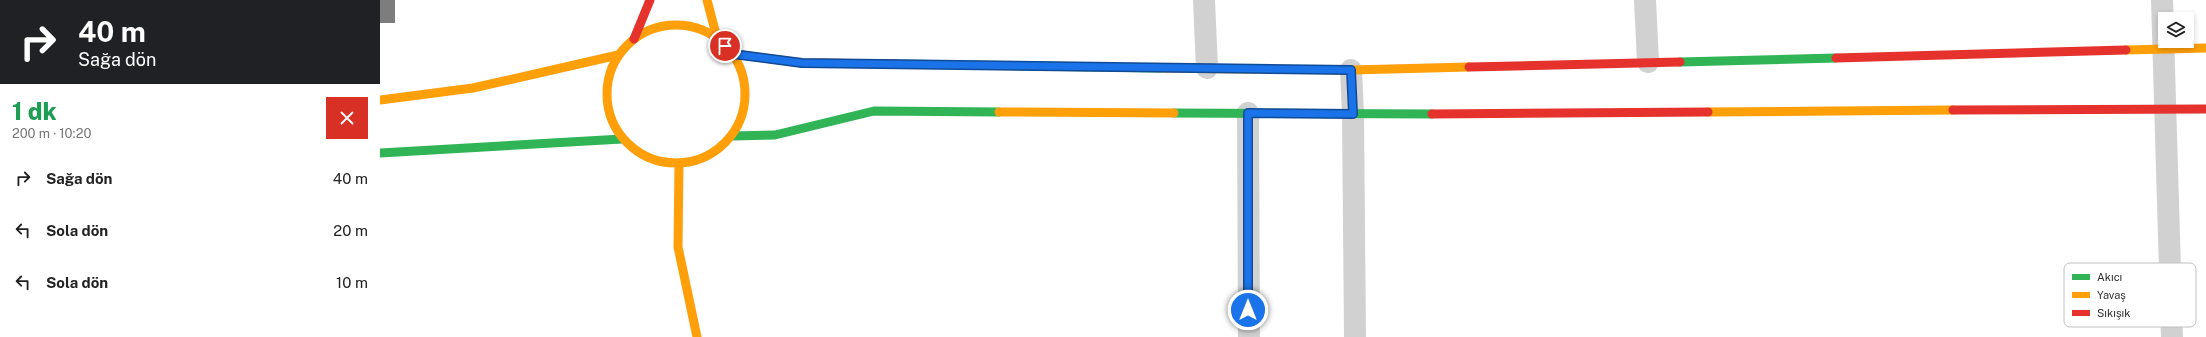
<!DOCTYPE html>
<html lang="tr">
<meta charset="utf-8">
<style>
:root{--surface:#fff;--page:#f2f2f2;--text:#222;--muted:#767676}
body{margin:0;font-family:"Public Sans",sans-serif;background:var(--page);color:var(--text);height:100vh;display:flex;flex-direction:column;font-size:15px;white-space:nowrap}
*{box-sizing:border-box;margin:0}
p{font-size:13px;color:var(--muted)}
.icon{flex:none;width:22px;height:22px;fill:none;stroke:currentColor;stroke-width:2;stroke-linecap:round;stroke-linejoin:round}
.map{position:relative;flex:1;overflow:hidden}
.side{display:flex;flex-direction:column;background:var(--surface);width:380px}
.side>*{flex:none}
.banner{background:#202124;color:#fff;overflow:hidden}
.fabs{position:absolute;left:1778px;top:12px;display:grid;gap:8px}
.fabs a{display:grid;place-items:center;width:36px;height:36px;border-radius:0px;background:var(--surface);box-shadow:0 2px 6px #0003;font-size:20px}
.pin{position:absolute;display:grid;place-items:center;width:34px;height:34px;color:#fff;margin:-17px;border:2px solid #fff;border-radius:50%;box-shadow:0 1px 4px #0007}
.me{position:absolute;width:44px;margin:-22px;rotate:0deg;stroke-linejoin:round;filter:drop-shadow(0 0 3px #0008)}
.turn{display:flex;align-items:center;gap:14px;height:84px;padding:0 12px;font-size:18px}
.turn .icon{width:52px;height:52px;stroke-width:2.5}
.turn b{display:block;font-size:28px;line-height:34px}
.round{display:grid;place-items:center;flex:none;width:42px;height:42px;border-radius:0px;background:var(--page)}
.summary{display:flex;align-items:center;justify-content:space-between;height:68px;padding:0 12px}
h1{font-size:24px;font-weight:800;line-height:30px;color:#1e9e55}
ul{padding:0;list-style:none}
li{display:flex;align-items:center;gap:12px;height:52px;padding:0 12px}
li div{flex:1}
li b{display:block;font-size:15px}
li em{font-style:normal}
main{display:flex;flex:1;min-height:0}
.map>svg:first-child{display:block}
</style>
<main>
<section class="side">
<div class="banner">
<div class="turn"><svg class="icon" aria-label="right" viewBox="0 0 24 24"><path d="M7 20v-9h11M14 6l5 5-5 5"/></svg><div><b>40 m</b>Sağa dön</div></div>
</div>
<div class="summary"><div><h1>1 dk</h1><p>200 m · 10:20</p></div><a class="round" style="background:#d93025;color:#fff"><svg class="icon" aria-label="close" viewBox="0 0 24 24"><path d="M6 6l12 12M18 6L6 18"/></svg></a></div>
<ul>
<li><svg class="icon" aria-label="right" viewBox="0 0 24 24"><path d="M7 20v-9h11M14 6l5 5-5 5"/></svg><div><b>Sağa dön</b></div><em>40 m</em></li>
<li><svg class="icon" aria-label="left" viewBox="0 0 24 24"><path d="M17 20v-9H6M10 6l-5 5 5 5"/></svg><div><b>Sola dön</b></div><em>20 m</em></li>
<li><svg class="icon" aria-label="left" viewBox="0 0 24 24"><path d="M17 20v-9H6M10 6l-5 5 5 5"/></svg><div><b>Sola dön</b></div><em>10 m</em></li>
</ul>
</section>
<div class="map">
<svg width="1826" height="337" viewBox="0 0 1826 337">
<rect width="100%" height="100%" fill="#fff"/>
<rect fill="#7d7d7d" x="0" y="0" width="15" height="23"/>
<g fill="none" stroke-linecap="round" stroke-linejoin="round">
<g stroke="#d1d1d1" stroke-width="22">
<path d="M824,0L827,68"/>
<path d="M1265,0L1268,62"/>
<path d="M1782,0L1792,337"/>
<path d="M971,70L973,114L975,337"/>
<path d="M868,113L869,337"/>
</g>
<g stroke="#30b455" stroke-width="9">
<path d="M1300,62L1456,58"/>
<path d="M516,64L780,68"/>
<path d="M794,113L1052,114"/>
<path d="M352,136L395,135L494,111L619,112"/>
<path d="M0,153L242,139"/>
</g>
<g stroke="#ff9f0a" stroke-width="9">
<path d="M327,0L337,38"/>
<circle cx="296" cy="94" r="69"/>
<path d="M1746,50L1826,48"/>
<path d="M780,68L971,70L1089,67"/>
<path d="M0,100L93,88L238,55"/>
<path d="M619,112L794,113"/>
<path d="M1328,112L1573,110"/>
<path d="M299,164L298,247L317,337"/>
</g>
<g stroke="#e5322d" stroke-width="9">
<path d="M254,39L270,0"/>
<path d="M353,54L422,63L516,64"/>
<path d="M1456,58L1746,50"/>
<path d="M1089,67L1300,62"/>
<path d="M1573,110L1826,109"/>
<path d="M1052,114L1328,112"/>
</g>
</g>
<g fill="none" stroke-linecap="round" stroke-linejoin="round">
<defs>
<path id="route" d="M345,46L353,54L422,63L971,70L973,114L868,113V310"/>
</defs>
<use href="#route" stroke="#114b97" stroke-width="10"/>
<use href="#route" stroke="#1a73e8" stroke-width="7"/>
</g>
<rect x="1684" y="263" width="132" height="64" rx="6" fill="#fff" stroke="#c0c0c0" stroke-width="1"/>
<rect x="1692" y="274" width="18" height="6" fill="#30b455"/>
<rect x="1692" y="292" width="18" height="6" fill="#ff9f0a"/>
<rect x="1692" y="310" width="18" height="6" fill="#e5322d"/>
<g font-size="11" fill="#2c2c2c">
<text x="1717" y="281">Akıcı</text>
<text x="1717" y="299">Yavaş</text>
<text x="1717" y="317">Sıkışık</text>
</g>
</svg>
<div class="fabs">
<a><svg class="icon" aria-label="layers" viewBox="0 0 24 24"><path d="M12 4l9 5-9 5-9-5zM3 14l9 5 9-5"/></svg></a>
</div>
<div class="pin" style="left:345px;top:46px;background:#d93025"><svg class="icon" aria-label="arrive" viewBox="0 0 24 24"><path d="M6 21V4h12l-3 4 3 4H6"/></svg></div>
<svg class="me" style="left:868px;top:310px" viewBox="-20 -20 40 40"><circle r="17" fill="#1a73e8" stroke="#fff" stroke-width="3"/><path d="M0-11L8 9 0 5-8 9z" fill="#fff"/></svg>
</div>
</main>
